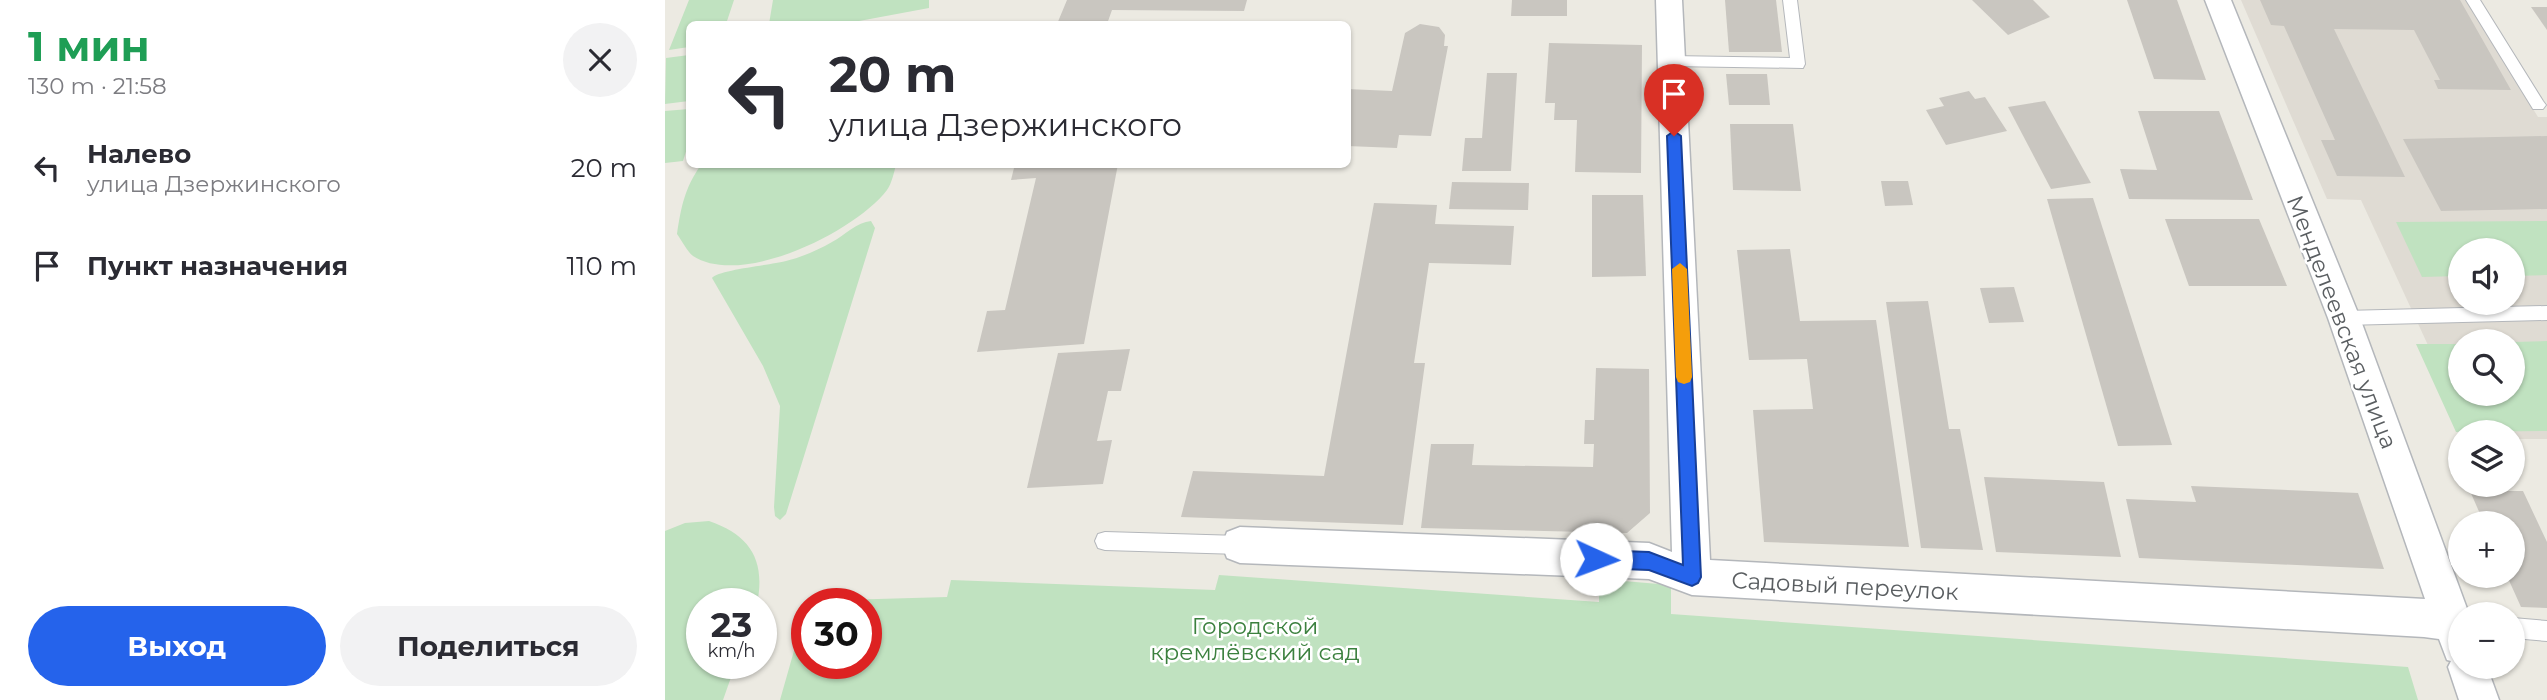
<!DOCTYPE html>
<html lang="ru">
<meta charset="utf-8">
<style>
:root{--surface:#fff;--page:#f2f2f3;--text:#2b2b33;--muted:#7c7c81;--accent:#2563eb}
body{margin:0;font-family:Montserrat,sans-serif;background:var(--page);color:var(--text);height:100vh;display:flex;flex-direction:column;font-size:26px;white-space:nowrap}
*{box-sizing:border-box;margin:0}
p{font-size:23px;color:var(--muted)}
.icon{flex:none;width:38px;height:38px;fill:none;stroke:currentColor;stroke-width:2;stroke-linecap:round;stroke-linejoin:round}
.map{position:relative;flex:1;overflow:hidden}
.details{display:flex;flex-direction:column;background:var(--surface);width:665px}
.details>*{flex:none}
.hud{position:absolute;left:21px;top:21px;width:665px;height:147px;border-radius:10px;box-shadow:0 2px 5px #0004;background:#fff;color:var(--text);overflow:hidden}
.tools{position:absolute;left:1783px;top:238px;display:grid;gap:14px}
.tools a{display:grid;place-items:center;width:77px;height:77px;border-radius:50%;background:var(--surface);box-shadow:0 2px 5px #0004;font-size:35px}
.speed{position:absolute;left:21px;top:588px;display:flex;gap:14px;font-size:35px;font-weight:700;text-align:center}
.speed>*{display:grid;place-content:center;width:91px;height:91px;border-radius:50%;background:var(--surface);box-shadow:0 2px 5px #0004;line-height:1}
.speed small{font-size:18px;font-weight:400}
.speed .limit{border:10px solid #d22;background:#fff;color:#111}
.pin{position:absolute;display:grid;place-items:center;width:60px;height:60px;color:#fff;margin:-72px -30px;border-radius:50% 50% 50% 0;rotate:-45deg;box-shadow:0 0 7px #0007}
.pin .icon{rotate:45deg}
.me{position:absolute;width:77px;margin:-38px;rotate:92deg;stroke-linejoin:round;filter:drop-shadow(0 0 5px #0008)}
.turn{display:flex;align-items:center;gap:24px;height:147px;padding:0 28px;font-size:32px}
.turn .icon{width:91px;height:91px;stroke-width:2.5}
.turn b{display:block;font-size:49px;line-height:60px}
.round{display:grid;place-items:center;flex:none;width:74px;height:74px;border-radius:37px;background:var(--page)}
.overview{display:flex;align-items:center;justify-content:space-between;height:119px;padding:0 28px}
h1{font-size:42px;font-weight:700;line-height:52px;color:#1e9e55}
.button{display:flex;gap:14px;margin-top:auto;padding:14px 28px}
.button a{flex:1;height:80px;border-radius:42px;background:var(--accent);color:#fff;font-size:28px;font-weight:700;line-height:80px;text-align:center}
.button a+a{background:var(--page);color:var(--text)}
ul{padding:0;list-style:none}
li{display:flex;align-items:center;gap:21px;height:98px;padding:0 28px}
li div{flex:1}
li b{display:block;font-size:26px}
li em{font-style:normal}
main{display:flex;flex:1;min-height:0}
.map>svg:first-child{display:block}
</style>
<main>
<section class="details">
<div class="overview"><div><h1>1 мин</h1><p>130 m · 21:58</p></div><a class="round"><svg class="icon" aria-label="close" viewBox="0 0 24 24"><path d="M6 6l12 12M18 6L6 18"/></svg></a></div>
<ul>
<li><svg class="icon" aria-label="left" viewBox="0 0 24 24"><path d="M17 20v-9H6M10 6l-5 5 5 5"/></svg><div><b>Налево</b><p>улица Дзержинского</p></div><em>20 m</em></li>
<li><svg class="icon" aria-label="arrive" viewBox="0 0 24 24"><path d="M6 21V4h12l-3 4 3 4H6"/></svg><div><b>Пункт назначения</b></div><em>110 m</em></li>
</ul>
<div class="button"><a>Выход</a><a>Поделиться</a></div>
</section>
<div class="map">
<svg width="1882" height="700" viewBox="0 0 1882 700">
<rect width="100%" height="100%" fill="#eceae2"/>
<path fill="#dfdbd3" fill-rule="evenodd" d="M1576,0H1801L1873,117H1882V439H1848V432H1803L1696,200L1662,199ZM1796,250H1848V303H1796ZM1796,341H1848V394H1796Z"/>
<g fill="#c0e2c0">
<path d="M24,0H69L61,24H24V47L4,50Z"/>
<path d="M108,0H264V8L178,24H104Z"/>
<path d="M24,55V101L0,104L1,58Z"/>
<path d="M24,109V142L18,161L0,163V111Z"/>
<path d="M36,165V164L231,165C229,172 227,183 222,190C191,231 77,288 28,256C22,251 17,241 12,234C16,207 20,187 36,165Z"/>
<path d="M206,221L210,228L121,514L115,520L110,516L109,507L115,406L98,366L47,278C53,270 106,265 121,261C137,257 153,250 167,242C180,235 192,222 206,221Z"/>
<path d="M1882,221V275L1848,276V250H1796L1795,276L1757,277L1731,222Z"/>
<path d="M1882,341V431L1791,432L1751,344H1795L1796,394H1848V377H1854L1848,366V342Z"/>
<path d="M44,521C85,535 101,560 92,604H37V663H71L58,700H0V531L20,523Z"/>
<path d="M554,575L934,602V579L1006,585V614L1743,667L1753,700H115L142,605V663H201V604H142L143,601L282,597L286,580L550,590Z"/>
</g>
<g fill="#c9c6c0">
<path d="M402,0H582L579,11L447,10L442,24H392Z"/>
<path d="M847,0H902V16H846Z"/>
<path d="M1060,0H1111L1117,52H1064Z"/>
<path d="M1307,0H1368L1385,17L1343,35Z"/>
<path d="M1462,0H1512L1541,80L1489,79Z"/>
<path d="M1595,0H1795L1846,90L1773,89L1769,80H1775L1749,30L1669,29L1740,177L1672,176L1656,140H1670L1619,26L1606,25Z"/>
<path d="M1866,7H1882V30Z"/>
<path d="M755,24L774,27L780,35L779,46H783L766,136L734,135L732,148L682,146V89L727,91L740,33Z"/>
<path d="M884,43L977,45L976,173L910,172L912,120H889L890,103H880Z"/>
<path d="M822,73H852L846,171H797L800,138H817Z"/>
<path d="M1061,74H1102L1105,105H1064Z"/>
<path d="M1304,91L1310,99L1320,97L1342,131L1281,145L1261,110L1279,106L1274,98Z"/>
<path d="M1380,101L1426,183L1386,189L1343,107Z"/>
<path d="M1473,111H1554L1588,200L1464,199L1455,169L1492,170Z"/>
<path d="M1065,124H1128L1136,191L1068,190Z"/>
<path d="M1882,136V209L1776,211L1738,139Z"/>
<path d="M350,164H453L419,344L312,352L322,311L340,310L371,178L346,180Z"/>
<path d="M1216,181H1243L1248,205L1220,206Z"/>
<path d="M787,182L864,183L863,210L784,209Z"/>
<path d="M927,195H978L981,276L927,277Z"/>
<path d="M1428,198L1507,445L1453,446L1382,199Z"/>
<path d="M709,203L772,205L770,224L849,226L846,265L764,263L749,363H760L738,525L516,517L528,471L659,476Z"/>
<path d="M1500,219H1594L1622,286H1524Z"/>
<path d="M1125,249L1135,321L1211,320L1244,547L1099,542L1088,410L1148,409L1142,359L1084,360L1072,250Z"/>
<path d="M1349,287L1359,322L1324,323L1315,288Z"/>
<path d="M1263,301L1284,429H1295L1318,550L1256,548L1221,302Z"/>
<path d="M465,349L456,391H443L432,441L447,440L438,484L362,488L393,353Z"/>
<path d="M931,368L984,369L985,513L962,533L756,528L766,444H809L807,465L928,467L929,444H919L920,420H929Z"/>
<path d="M1319,477L1439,482L1456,557L1331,552Z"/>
<path d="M1526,486L1693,493L1719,569L1474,558L1461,499L1531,502Z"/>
<path d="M1805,491H1858L1882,542V608L1856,607L1842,576H1848V523H1819Z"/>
</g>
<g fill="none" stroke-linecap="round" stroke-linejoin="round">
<defs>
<g id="service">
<path d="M1118,0H1132L1140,64L1138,68L1006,66L999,61L1006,56L1125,58Z"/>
<path d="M1801,0H1815L1878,101L1881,105L1878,109H1868Z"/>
<path d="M1882,306V320L1679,325L1673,323L1670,318L1673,313L1679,311Z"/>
<path d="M440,532L575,536L582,538L585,545L582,552L575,554L440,550L433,548L430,541L433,534Z"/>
<path d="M1848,618L1882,621V641L1848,638Z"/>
</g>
<path id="minor" d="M991,0H1017L1045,560L1760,599L1663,318L1540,0H1566L1695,318L1804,614H1796V667H1822L1834,700H1794L1783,667L1786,661L1782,660L1774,639L1759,637L1027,595L984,579L575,563L562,558L557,545L562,532L575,527L984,543L1007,552Z"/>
</defs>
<use href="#service" stroke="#b4b7bb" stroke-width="2"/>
<use href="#minor" stroke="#b4b7bb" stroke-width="3"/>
<use href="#service" fill="#fff" fill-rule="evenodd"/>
<use href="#minor" fill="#fff" fill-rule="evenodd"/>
</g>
<path fill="#2563eb" stroke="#184099" stroke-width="2" d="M1009,131L1016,136L1036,577L1033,583L1027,586L984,570L931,568L925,565L922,559L925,553L931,550L984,552L1018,565L1002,136Z"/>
<path fill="#f59e0b" d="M1015,263L1022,269L1027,377L1025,382L1019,384L1013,382L1011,377L1007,269Z"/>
<g text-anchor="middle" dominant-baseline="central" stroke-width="5" stroke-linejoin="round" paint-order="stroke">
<g font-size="23" fill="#5a5e61" stroke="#fff">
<text transform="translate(1677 322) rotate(69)">Менделеевская улица</text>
<text transform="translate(1180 586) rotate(3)">Садовый переулок</text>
</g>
<g font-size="23" fill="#3b803e" stroke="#fff">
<text x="590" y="626">Городской<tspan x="590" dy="26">кремлёвский сад</tspan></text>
</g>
</g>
</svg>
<div class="tools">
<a><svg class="icon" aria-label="sound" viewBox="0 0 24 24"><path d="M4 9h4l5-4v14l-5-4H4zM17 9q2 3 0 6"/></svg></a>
<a><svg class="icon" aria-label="search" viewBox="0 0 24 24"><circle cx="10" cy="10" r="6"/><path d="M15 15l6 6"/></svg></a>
<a><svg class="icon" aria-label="layers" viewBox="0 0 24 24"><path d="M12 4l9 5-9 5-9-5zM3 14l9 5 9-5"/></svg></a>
<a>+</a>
<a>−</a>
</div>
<div class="speed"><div>23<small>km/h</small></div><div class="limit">30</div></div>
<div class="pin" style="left:1009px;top:136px;background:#d93025"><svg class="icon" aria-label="arrive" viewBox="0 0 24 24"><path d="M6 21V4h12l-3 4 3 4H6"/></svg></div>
<svg class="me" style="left:931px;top:559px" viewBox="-20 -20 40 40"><circle r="19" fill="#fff"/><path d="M0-13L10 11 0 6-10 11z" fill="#2563eb"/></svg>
<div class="hud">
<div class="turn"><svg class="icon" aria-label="left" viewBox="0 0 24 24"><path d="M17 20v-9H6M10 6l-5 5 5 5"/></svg><div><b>20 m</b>улица Дзержинского</div></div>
</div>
</div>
</main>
